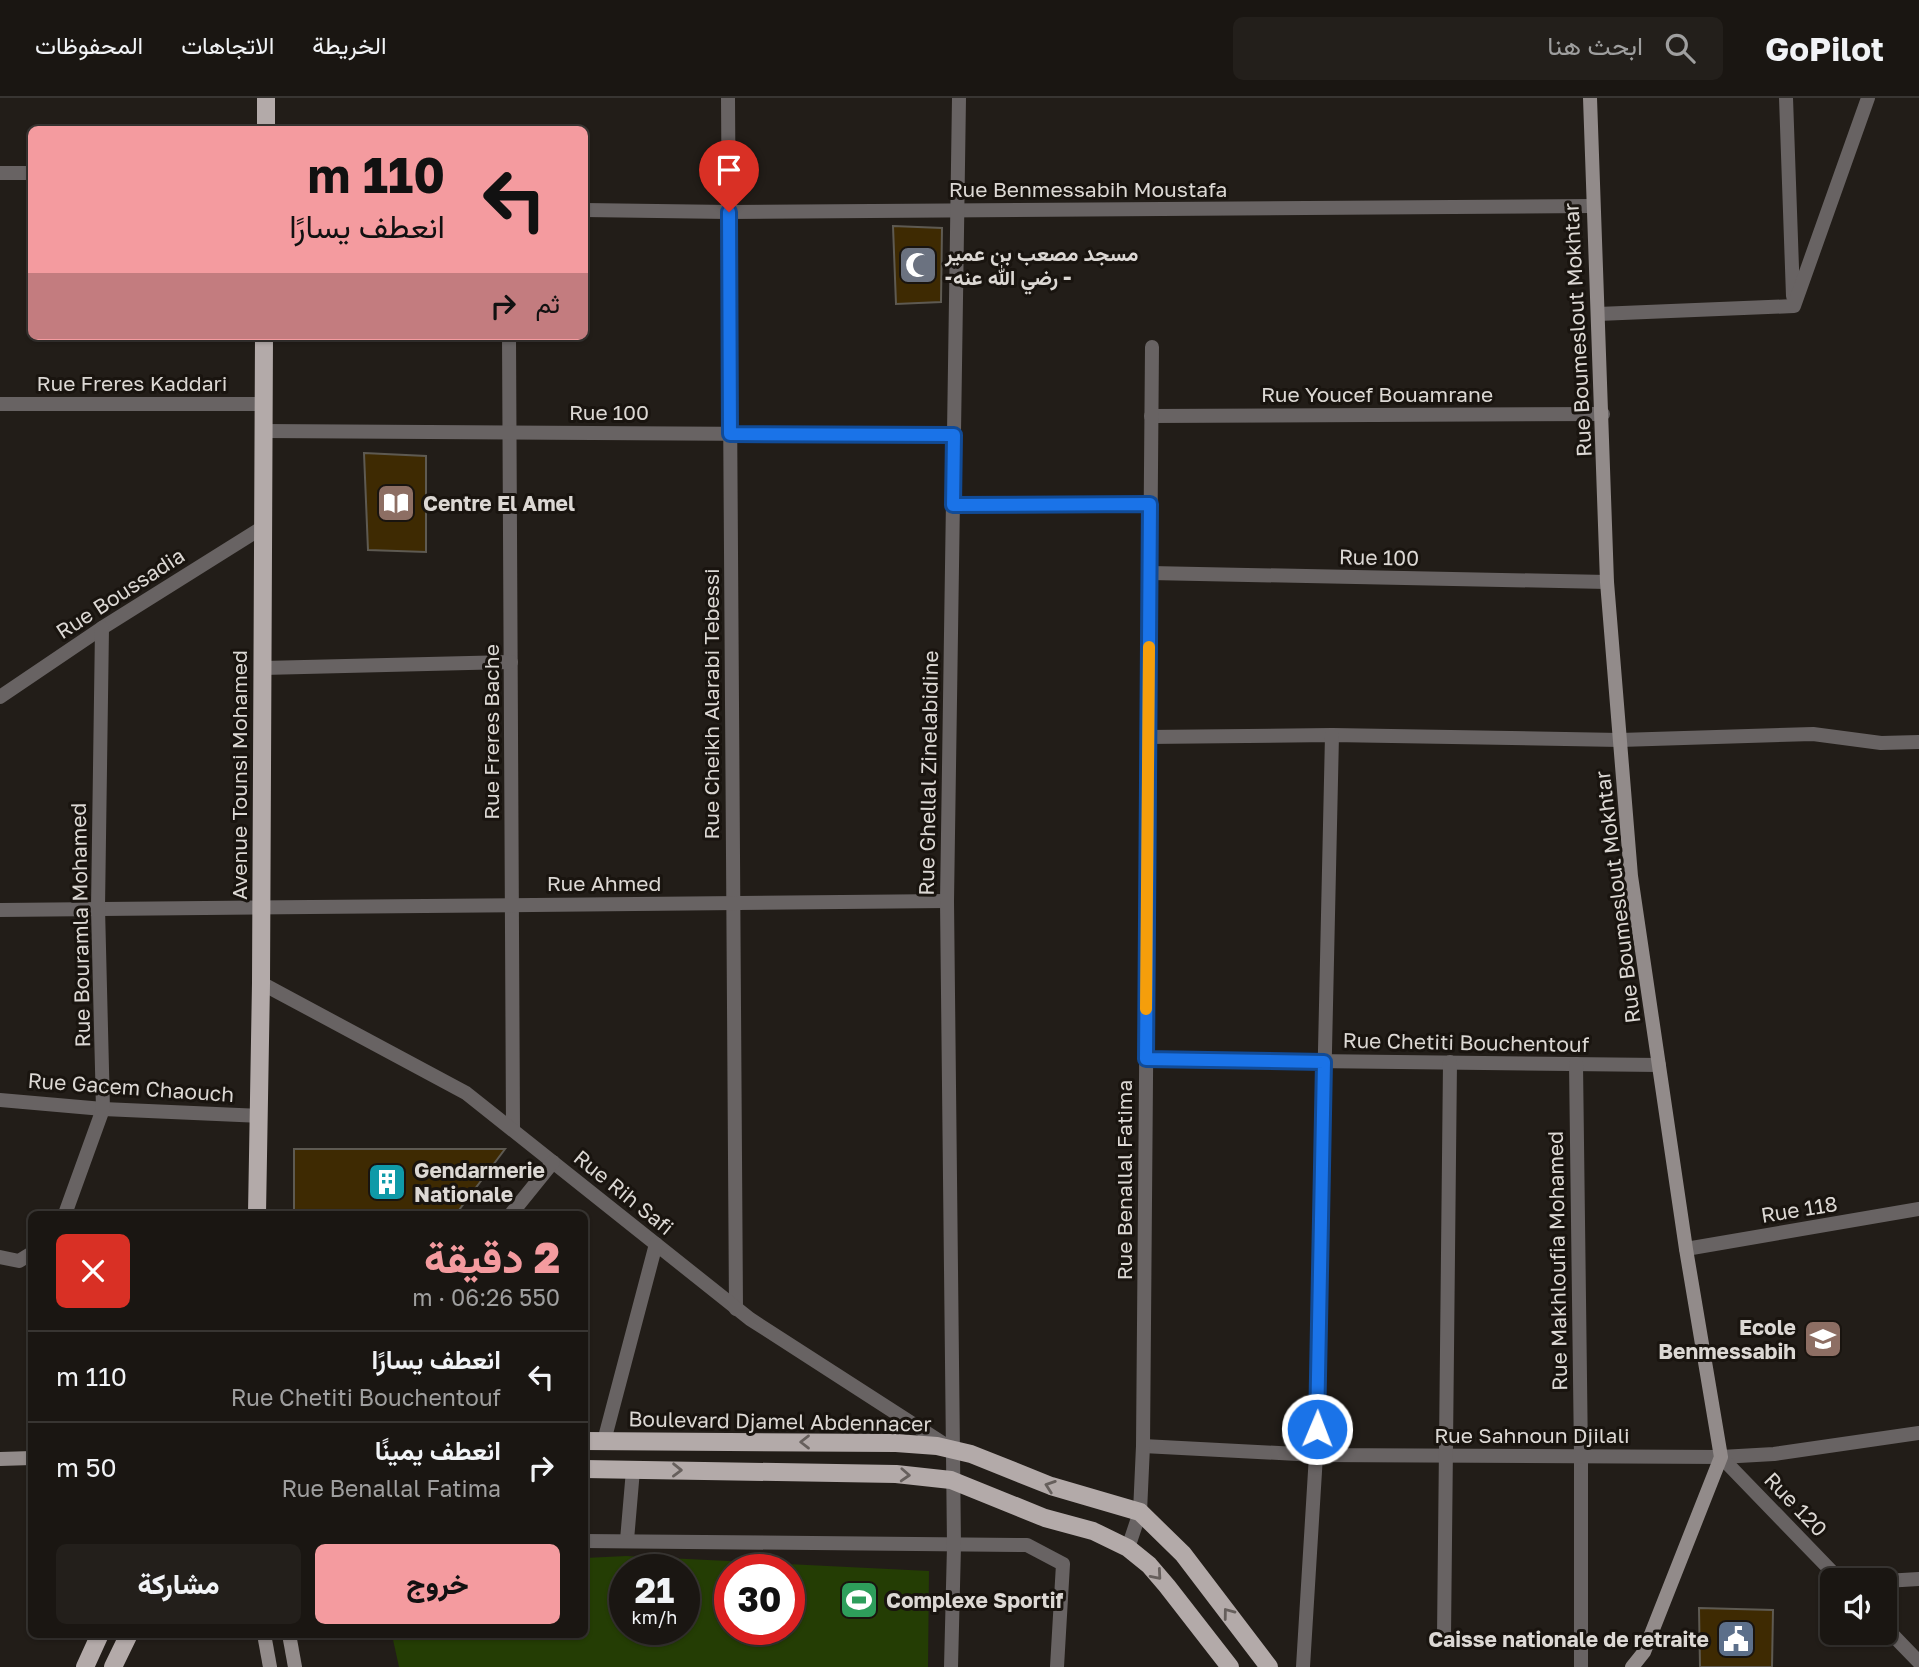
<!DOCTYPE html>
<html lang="ar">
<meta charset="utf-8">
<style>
:root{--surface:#1a1612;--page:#231f1b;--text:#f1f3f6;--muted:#9f9f9f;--line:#383532;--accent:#f49b9f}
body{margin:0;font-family:"Golos Text",Vazirmatn,sans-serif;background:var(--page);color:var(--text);direction:rtl;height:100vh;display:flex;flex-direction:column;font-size:26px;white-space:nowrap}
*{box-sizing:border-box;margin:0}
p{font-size:23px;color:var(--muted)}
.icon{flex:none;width:38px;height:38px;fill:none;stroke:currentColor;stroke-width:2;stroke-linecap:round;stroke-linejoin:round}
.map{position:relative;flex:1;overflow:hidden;direction:ltr}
.panel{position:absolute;left:28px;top:1113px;width:560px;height:427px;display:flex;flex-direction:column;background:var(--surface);border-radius:10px;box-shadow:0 2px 5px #0004,0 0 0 2px var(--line);direction:rtl}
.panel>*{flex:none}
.hud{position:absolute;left:28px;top:28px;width:560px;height:214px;border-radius:10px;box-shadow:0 2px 5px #0004,0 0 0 2px var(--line);direction:rtl;background:#f49b9f;color:#111;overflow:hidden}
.tools{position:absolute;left:1820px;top:1470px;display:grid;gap:14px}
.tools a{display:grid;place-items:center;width:77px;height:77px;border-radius:10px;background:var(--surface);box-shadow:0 2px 5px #0004,0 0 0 2px var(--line);font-size:35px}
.speed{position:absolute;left:609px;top:1456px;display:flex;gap:14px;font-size:35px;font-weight:700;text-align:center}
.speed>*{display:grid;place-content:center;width:91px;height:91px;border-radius:50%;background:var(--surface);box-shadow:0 2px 5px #0004,0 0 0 2px var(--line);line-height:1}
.speed small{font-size:18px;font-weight:400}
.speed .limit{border:10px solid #d22;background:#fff;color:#111}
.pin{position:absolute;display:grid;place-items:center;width:60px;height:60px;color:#fff;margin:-72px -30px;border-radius:50% 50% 50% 0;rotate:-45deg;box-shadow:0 0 7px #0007}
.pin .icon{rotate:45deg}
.me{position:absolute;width:77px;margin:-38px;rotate:1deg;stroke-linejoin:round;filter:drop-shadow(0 0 5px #0008)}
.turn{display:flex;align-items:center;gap:24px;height:147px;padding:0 28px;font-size:32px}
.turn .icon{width:91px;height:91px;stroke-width:2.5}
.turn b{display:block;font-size:49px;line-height:60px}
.then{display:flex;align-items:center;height:66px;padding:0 28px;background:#0003;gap:14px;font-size:26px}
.round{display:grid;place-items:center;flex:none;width:74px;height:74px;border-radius:10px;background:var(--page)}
.headline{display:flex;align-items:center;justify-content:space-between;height:119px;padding:0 28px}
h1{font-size:42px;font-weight:800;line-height:52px;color:var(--accent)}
.primary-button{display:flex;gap:14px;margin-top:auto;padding:14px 28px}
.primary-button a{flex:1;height:80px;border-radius:10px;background:var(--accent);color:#111;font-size:28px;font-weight:800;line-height:80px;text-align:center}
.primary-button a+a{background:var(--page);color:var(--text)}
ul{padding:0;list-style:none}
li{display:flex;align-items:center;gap:21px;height:91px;padding:0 28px;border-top:2px solid var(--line)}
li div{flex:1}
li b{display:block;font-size:26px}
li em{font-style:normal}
header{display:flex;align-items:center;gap:42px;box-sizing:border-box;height:98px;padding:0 35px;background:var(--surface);border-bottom:2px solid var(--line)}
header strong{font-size:33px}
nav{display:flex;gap:38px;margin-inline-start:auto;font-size:24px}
.search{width:490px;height:63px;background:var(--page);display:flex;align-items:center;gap:18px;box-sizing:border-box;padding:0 24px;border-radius:10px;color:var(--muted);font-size:26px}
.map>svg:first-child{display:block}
</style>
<header>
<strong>GoPilot</strong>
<div class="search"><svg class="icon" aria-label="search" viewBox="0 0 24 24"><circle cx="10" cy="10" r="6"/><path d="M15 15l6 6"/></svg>ابحث هنا</div>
<nav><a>الخريطة</a><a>الاتجاهات</a><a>المحفوظات</a></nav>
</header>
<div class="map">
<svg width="1919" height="1569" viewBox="0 0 1919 1569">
<rect width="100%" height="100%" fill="#221d18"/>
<path fill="#243d04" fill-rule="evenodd" d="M626,1458L929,1473L928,1569H399L392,1537L584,1536L585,1460ZM625,1472H684V1531H625ZM730,1472H789V1531H730Z"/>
<g fill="#3e2a02" stroke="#5e5a52" stroke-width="2">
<path d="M893,128L942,130L941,204L896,206Z"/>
<path d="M364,355L426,358V454L368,452Z"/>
<path d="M294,1051H505L456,1116H294Z"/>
<path d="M1699,1510L1773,1512L1772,1569H1700Z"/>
</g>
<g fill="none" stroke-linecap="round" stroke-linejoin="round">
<g stroke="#686363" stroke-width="14">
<path d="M728,0L736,1211"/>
<path d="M1786,0L1793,198"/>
<path d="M0,75H32"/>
<path d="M584,112L729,114L1592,108"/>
<path d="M1598,216L1794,208L1868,0"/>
<path d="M509,238L513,1031"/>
<path d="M0,306H264"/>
<path d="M1151,318L1603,316"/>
<path d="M264,333L954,337"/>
<path d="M953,407L1150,406"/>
<path d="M1150,475L1607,484"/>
<path d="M263,570L511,564"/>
<path d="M0,599L102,530L263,429"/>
<path d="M1147,639L1332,637L1620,642L1813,636L1881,645L1919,644"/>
<path d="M0,812L947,803"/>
<path d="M261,885L466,995L750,1221L947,1348"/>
<path d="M1146,961L1659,967"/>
<path d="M1576,966L1581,1358V1569"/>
<path d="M0,1002L103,1011L259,1018"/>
<path d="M65,1116L103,1011L98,810L102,530"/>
<path d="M511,1116L553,1064"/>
<path d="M1686,1151L1919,1111"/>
<path d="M0,1159L19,1163L32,1155"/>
<path d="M604,1343L656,1146"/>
<path d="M1143,1348L1316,1357L1721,1359L1774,1356L1919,1335"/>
<path d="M1721,1359L1840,1482"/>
<path d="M627,1442L633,1372"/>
<path d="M584,1443L1027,1447L1063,1466L1057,1569"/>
<path d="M1128,1450L1140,1414L1143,1348L1152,249"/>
<path d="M1885,1483L1919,1481"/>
<path d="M1885,1529L1919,1564"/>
<path d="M1444,1539L1450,964"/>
<path d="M951,1569L954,1448L947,803L959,0"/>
<path d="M1303,1569L1316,1357L1332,637"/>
</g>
<g stroke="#928b8a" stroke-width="14">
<path d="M1590,0L1607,484L1631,778L1686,1151L1721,1359L1644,1554L1632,1569"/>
<path d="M0,1361L32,1360"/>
<path d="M264,1536L270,1569"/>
<path d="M289,1536L295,1569"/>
</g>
<g stroke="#b3aaa9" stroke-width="18">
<path d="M266,32V0"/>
<path d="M257,1116L261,885L264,238"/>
<path d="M584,1343L896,1345L937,1348L971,1356L1051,1388L1140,1414L1183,1456L1269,1569"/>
<path d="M584,1371L896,1376L951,1382L1045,1420L1093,1433L1128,1450L1149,1467L1167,1488L1230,1569"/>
<path d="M85,1569L100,1536"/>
<path d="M113,1569L129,1536"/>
</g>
</g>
<defs><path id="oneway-chevron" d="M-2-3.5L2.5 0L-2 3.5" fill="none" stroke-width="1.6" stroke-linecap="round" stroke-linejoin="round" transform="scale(1.75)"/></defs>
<g stroke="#665f5c">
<use href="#oneway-chevron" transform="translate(805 1344) rotate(-180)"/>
<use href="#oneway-chevron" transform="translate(677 1372) rotate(1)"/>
<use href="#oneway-chevron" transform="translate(905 1377) rotate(3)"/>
<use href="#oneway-chevron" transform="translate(1050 1388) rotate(-161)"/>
<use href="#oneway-chevron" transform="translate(1157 1477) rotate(49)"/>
<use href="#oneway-chevron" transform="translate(1228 1515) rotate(-127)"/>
</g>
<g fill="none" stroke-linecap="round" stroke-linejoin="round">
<defs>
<path id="route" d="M729,114L730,336L954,337L953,407L1150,406L1146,961L1324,964L1317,1331"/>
</defs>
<use href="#route" stroke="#114b97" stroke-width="18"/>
<use href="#route" stroke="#1a73e8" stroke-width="12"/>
<path stroke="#f59e0b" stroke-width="12" d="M1146,911L1149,549"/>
</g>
<defs>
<symbol id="mosque-square" viewBox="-11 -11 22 22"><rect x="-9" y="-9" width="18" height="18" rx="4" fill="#6b7280" stroke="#19140f"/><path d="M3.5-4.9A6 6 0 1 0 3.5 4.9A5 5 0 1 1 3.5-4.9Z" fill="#fff"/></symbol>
<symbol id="library-square" viewBox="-11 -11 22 22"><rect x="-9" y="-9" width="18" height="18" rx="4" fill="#8d6e63" stroke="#19140f"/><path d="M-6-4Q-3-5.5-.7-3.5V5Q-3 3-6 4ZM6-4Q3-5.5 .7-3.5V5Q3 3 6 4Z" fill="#fff"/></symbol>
<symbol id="building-square" viewBox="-11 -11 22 22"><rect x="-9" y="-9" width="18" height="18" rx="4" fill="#0f9aa8" stroke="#19140f"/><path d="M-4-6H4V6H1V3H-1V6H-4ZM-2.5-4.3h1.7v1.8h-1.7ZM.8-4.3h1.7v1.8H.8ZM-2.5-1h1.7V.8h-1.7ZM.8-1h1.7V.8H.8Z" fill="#fff"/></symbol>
<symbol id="school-square" viewBox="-11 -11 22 22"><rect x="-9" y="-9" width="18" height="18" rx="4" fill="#8d6e63" stroke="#19140f"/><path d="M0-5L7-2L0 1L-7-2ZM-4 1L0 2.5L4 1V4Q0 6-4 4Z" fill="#fff"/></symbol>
<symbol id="stadium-square" viewBox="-11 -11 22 22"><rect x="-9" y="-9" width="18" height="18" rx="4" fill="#2e9e5b" stroke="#19140f"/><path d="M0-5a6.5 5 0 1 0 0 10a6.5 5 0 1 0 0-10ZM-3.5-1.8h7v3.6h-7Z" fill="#fff"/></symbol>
<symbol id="civic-square" viewBox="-11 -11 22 22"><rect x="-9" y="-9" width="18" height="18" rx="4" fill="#5c6f8a" stroke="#19140f"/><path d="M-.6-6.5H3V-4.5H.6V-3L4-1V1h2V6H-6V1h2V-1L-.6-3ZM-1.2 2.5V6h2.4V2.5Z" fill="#fff"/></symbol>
</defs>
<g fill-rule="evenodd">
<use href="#mosque-square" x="896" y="145" width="44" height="44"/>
<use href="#library-square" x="374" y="383" width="44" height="44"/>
<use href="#building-square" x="365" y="1062" width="44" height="44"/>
<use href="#school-square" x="1801" y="1219" width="44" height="44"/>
<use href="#stadium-square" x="837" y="1480" width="44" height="44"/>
<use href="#civic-square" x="1714" y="1519" width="44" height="44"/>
</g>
<g text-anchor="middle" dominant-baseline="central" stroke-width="6" stroke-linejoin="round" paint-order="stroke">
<g font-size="21" fill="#dcd8d4" stroke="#19140f">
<text x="1088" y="91">Rue Benmessabih Moustafa</text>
<text transform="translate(1577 232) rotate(-93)">Rue Boumeslout Mokhtar</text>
<text x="132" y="285">Rue Freres Kaddari</text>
<text x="1377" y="296">Rue Youcef Bouamrane</text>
<text x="609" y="314">Rue 100</text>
<text transform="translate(1379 459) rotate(1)">Rue 100</text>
<text transform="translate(120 495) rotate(-33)">Rue Boussadia</text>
<text transform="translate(711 606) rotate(-90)">Rue Cheikh Alarabi Tebessi</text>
<text transform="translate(491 634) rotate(-90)">Rue Freres Bache</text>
<text transform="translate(928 675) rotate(-89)">Rue Ghellal Zinelabidine</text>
<text transform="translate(239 677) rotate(-90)">Avenue Tounsi Mohamed</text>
<text x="604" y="785">Rue Ahmed</text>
<text transform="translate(1617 799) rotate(-97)">Rue Boumeslout Mokhtar</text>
<text transform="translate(80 827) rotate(-91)">Rue Bouramla Mohamed</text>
<text transform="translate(1466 944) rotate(1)">Rue Chetiti Bouchentouf</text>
<text transform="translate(131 989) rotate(4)">Rue Gacem Chaouch</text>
<text transform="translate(1124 1082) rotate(-90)">Rue Benallal Fatima</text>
<text transform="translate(624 1094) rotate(39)">Rue Rih Safi</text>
<text transform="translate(1799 1111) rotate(-9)">Rue 118</text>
<text transform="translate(1557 1163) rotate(-91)">Rue Makhloufia Mohamed</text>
<text transform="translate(780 1323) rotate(1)">Boulevard Djamel Abdennacer</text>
<text x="1532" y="1337">Rue Sahnoun Djilali</text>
<text transform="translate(1796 1406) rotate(46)">Rue 120</text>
</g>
<g font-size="21" font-weight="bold" fill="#dcd8d4" stroke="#19140f" text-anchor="start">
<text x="945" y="155">مسجد مصعب بن عمير<tspan x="945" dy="24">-رضي الله عنه -</tspan></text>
<text x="423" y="405">Centre El Amel</text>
<text x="414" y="1072">Gendarmerie<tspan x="414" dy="24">Nationale</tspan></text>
<text x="1796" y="1229" text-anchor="end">Ecole<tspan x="1796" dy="24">Benmessabih</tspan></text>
<text x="886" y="1502">Complexe Sportif</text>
<text x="1709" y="1541" text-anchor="end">Caisse nationale de retraite</text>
</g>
</g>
</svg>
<div class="tools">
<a><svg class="icon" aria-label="sound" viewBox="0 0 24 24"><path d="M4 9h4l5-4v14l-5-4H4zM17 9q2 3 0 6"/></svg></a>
</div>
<div class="speed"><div>21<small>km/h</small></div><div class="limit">30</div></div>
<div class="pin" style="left:729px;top:114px;background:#d93025"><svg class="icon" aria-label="arrive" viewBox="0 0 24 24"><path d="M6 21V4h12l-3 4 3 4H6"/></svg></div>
<svg class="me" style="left:1317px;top:1331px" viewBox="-20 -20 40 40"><circle r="17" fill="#1a73e8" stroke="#fff" stroke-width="3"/><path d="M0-11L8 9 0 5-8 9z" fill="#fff"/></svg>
<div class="hud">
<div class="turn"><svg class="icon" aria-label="left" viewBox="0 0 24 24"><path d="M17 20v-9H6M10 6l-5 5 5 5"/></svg><div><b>110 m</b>انعطف يسارًا</div></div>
<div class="then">ثم<svg class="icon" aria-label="right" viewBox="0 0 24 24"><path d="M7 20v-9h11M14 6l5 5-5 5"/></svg></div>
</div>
<section class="panel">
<div class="headline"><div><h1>2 دقيقة</h1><p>550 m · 06:26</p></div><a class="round" style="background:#d93025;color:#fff"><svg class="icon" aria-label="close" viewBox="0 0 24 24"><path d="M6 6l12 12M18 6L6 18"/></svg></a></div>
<ul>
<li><svg class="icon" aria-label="left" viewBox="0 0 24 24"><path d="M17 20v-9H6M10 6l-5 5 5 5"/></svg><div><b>انعطف يسارًا</b><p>Rue Chetiti Bouchentouf</p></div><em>110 m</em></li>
<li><svg class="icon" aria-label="right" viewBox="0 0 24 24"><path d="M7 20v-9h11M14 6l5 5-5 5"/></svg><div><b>انعطف يمينًا</b><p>Rue Benallal Fatima</p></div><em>50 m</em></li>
</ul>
<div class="primary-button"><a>خروج</a><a>مشاركة</a></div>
</section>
</div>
